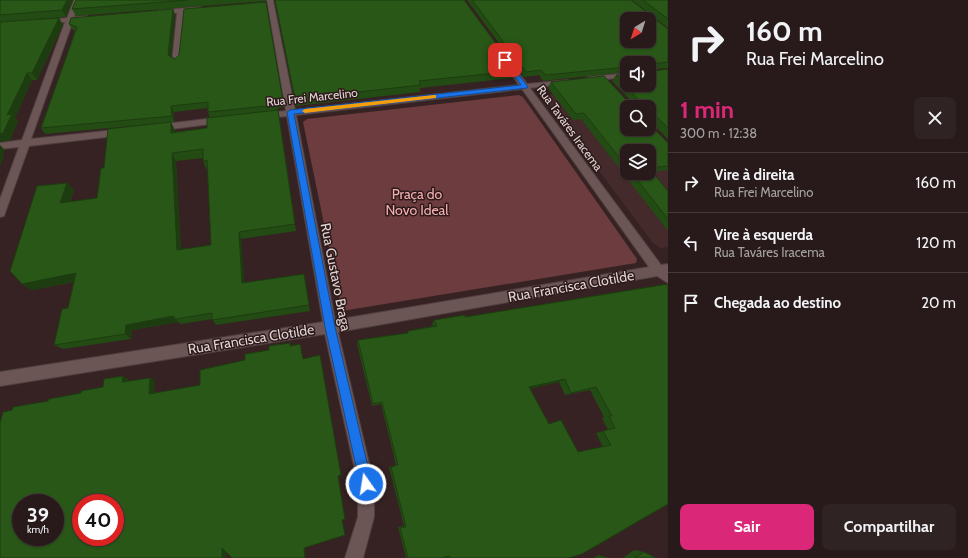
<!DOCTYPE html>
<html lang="pt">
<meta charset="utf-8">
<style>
:root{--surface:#281a1a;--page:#302323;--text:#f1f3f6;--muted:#a5a1a2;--line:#443839;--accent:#db2777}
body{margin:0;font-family:Cabin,sans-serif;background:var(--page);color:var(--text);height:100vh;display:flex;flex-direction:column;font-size:15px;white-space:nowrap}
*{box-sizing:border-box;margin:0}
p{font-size:13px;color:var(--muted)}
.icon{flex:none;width:22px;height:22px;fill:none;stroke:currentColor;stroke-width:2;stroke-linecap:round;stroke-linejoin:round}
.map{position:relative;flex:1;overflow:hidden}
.panel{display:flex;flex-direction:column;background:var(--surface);width:300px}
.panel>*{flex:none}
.guide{background:#281a1a;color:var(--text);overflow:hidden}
.needle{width:26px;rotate:218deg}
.buttons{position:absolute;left:620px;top:12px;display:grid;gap:8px}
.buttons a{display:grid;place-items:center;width:36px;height:36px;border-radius:8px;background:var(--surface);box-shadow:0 1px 3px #0004,0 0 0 1px var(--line);font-size:20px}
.speed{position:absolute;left:12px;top:494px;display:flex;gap:8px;font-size:20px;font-weight:700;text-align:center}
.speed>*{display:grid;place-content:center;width:52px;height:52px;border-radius:50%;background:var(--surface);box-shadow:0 1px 3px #0004,0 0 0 1px var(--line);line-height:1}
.speed small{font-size:10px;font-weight:400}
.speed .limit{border:6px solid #d22;background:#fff;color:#111}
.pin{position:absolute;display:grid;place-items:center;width:34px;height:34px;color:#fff;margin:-17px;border-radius:8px;box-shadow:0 2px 6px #0006}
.me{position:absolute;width:44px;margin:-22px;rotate:347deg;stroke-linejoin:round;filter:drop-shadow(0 0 3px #0008)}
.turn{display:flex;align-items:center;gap:14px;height:84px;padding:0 12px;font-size:18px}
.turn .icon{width:52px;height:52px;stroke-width:2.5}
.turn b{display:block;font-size:28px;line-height:34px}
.round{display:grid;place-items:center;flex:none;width:42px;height:42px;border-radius:8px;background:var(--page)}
.headline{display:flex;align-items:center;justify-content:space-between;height:68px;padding:0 12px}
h1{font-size:24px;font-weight:800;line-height:30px;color:var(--accent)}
.cta{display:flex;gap:8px;margin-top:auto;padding:8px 12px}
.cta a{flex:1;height:46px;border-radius:8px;background:var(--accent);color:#fff;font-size:16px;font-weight:800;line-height:46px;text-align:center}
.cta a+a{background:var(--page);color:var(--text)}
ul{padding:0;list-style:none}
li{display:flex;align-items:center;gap:12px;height:60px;padding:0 12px;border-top:1px solid var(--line)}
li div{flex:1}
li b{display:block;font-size:15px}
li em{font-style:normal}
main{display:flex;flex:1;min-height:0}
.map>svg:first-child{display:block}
</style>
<main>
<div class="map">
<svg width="668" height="558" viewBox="0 0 668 558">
<rect width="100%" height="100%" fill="#362222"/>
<path fill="#452a2b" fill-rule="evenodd" d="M606,88L627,129L668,158V247L661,248L653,243L547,101L550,95ZM627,151H649V173H627Z"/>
<path fill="#6c3c3e" d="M519,95L523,97L637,259L636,263L342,311L303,122L307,119Z"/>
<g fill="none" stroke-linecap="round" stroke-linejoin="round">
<defs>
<g id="minor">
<path d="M74,0H80L74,17L86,16L90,18L86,20L73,21L31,139L124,129L129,132L124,135L29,146L5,213L4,216L0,217V199L19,147L0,149V143L22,140L65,22L45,24L41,22L45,20L67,18Z"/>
<path d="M267,0H273L295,110L519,85L502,61L506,59H509L527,84L568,80L569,82L565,84L530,88L661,265L668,264V283L657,276L338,332L374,484V517L363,558H345L358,517V484L325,334L0,386V372L323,322L287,116L263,119L259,116L263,113L286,111ZM522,89L649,267L335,320L296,115Z"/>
<path d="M200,7L202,8V10L184,12L180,61L176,63H173L172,61L177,13L159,14L156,12L159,10Z"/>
<path d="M627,73V77L589,81L585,79L589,77Z"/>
<path d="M223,117L227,120L226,122L156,131L151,128L156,125Z"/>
</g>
</defs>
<use href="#minor" stroke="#503f40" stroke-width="2"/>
<use href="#minor" fill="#6c5555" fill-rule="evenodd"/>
</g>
<g fill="#234b14" fill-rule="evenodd">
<path d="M0,0H73L66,17L24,20L59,18L63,25L37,80H32L28,89L15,118L18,121L10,140L0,142Z"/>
<path d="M76,0H266V1L76,16L72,9Z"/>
<path d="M275,0L516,71L512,78L420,88V92L296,106Z"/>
<path d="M467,0H631L668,29V68L653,69V71L668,69V139L653,124L651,123L650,125L668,143V170L652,172L668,191V231L581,119L573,120L548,88L551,82L631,105L633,103L612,81L616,75L627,85L649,63H627V72L543,81L539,75L524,77ZM627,151L649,173H627Z"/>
<path d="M632,0H668V28Z"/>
<path d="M173,9L175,15L171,57L175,59L283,101L284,107L278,108L296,231L241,239L244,283L304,274L310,311L216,325L212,319L181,324L178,322L132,330L131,339L63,349L54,345L68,308L74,282L32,290L22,284L67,183L74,190L70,202L97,198L104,168L171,122L175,131V132L207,128L210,118L208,112V108L174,112V122L45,134L41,128L75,31L72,29L69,24ZM203,158V161L206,169H208L211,245L181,249L176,161Z"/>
<path d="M662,285L668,504L569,558H447L446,557L441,558H406L398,527L404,526L389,467L396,465L381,404L372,406L357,344L358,340L407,333L408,331L433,326L432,324L434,320L465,317ZM559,382L565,395L590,390L604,417L602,418L608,430L596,433L603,447L578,452L549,424L530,389Z"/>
<path d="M634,550L644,552L656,558H623Z"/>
<path d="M598,555L606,557L609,558H594Z"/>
</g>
<g fill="#1d3d10">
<path d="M67,0H73L66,17L62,10Z"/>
<path d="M173,9L175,15L171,61L168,55Z"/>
<path d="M59,18L63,25L37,80L32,73Z"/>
<path d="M27,73L32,80L15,118L18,121L10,140L0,142V134L7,115Z"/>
<path d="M171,106L174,112V122L172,116Z"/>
<path d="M171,122L175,131V141L171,133Z"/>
<path d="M0,145L5,150L3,155L4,156L0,167Z"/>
<path d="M172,153L176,161L181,257L177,250Z"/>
<path d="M67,183L74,190L67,211L60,203Z"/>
<path d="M239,232L241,239L245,290L242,283Z"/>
<path d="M76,273L84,280L32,290L22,284Z"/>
<path d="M173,316L178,322L132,330L131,339L125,334L126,325Z"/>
<path d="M123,376L128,379V385L122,382Z"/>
<path d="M150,378L155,380L154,396L149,394Z"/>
<path d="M565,379L559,382L524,390L529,387Z"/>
<path d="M226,546V558H222V548Z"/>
<path d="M305,546L306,556V558L304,548Z"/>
</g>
<g fill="#295717" stroke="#1d3d10" fill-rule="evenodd">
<path d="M0,0H67L62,10L0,15Z"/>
<path d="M76,0H188L72,9Z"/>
<path d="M275,0H464L516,71L419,81L421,85L295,99Z"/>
<path d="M472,0H631L668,29V62L653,64L652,65L653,71L668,69V128L658,118L653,117L652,122H650V125L668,143V166L649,168V151H627V167L584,113L576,114L551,82L604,76L631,105L633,103H639V100L616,75L627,74V85H649V63H627V67L546,75L541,70L526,72ZM627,19H649V41H627ZM627,107H649V129H627Z"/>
<path d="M643,0H668V19Z"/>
<path d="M266,2L283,101L277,102V105L208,112V102L171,106L172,116L41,128L77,27L69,24L71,18L173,9L168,55L175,59L179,55L184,9Z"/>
<path d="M59,18L32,73H27L23,82L7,115L12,114L3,133L0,134V22Z"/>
<path d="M278,110L295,224L239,232L242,283L304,274L309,305L212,320V313L176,319L173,316L126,325L125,334L54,345L62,309L68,308L76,273L22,284L10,271L37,186L67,183L60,203L97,198L101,168H104L108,129L171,122V133L207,128V118ZM203,149V161L207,160L211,245L177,250L172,153Z"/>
<path d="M649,168L668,191V219L632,173H649Z"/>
<path d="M668,284V504L582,554L569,558H450L449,556L441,558H408L400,528L406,527L391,467L398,465L382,402L373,404L358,340L408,333V331L437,326L434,320L465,315V317ZM565,379L571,393L596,387L612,416H609L615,428L603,431L611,445L578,452L561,420L549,424L529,387Z"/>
<path d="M290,343V346L300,344L303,359L320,355L341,475L338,476L345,519L342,520L345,535L304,548L305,558H232L222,548V558H0V423L3,412L12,410L13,407L48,401L49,399L81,393V391L103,387L104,379L123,376L122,382L150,378L149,394L200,385V370L245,360V354L269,350V346ZM21,503H55V537H21ZM81,503H115V537H81Z"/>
<path d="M644,552L656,558H635Z"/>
</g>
<path fill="#1a73e8" stroke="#114b97" d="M503,59H507L528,87L527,88L294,114L335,327L372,484L371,488L366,490L362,488L360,484L325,327L287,112L290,110L521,85L502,60Z"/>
<path fill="#f59e0b" d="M434,95H436V98L305,113L302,111L305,109Z"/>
<g text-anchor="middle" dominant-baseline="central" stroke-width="3" stroke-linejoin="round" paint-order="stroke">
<g font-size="12" fill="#e1d3d3" stroke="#2c1919">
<text transform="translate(312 97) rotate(-6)">Rua Frei Marcelino</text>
<text transform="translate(570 128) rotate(54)">Rua Taváres Iracema</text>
</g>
<g font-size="14" fill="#f6b0b1" stroke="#2c1919">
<text x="417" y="194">Praça do<tspan x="417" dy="16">Novo Ideal</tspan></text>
</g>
<g font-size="14" fill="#e1d3d3" stroke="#2c1919">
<text transform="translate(336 277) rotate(79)">Rua Gustavo Braga</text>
<text transform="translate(571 286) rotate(-10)">Rua Francisca Clotilde</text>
<text transform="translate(251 339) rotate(-9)">Rua Francisca Clotilde</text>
</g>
</g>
</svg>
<div class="buttons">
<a><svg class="needle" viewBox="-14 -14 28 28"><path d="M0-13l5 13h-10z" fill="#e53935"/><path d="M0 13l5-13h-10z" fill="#a5a1a2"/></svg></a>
<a><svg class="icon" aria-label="sound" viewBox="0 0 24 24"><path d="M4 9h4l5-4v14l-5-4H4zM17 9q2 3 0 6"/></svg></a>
<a><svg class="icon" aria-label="search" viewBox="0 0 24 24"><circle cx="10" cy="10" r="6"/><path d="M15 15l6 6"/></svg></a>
<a><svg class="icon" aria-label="layers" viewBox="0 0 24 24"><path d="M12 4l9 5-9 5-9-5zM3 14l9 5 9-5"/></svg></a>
</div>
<div class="speed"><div>39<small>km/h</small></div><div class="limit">40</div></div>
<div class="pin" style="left:505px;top:60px;background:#d93025"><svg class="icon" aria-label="arrive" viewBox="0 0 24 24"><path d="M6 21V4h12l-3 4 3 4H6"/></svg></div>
<svg class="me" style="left:366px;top:484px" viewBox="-20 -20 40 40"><circle r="17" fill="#1a73e8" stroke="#fff" stroke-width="3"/><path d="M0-11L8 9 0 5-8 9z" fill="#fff"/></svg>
</div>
<section class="panel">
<div class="guide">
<div class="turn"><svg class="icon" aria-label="right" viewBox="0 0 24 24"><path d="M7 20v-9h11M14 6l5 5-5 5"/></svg><div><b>160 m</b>Rua Frei Marcelino</div></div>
</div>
<div class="headline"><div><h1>1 min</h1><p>300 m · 12:38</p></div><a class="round"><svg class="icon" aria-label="close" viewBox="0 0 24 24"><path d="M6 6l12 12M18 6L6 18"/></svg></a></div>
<ul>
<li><svg class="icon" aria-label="right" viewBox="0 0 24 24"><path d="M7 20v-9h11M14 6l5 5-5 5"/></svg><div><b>Vire à direita</b><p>Rua Frei Marcelino</p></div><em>160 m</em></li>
<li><svg class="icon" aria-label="left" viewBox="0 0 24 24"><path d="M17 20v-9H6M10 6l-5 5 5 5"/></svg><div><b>Vire à esquerda</b><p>Rua Taváres Iracema</p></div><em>120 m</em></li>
<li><svg class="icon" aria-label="arrive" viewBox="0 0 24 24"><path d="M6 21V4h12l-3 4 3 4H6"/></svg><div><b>Chegada ao destino</b></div><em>20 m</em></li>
</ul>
<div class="cta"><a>Sair</a><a>Compartilhar</a></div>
</section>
</main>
